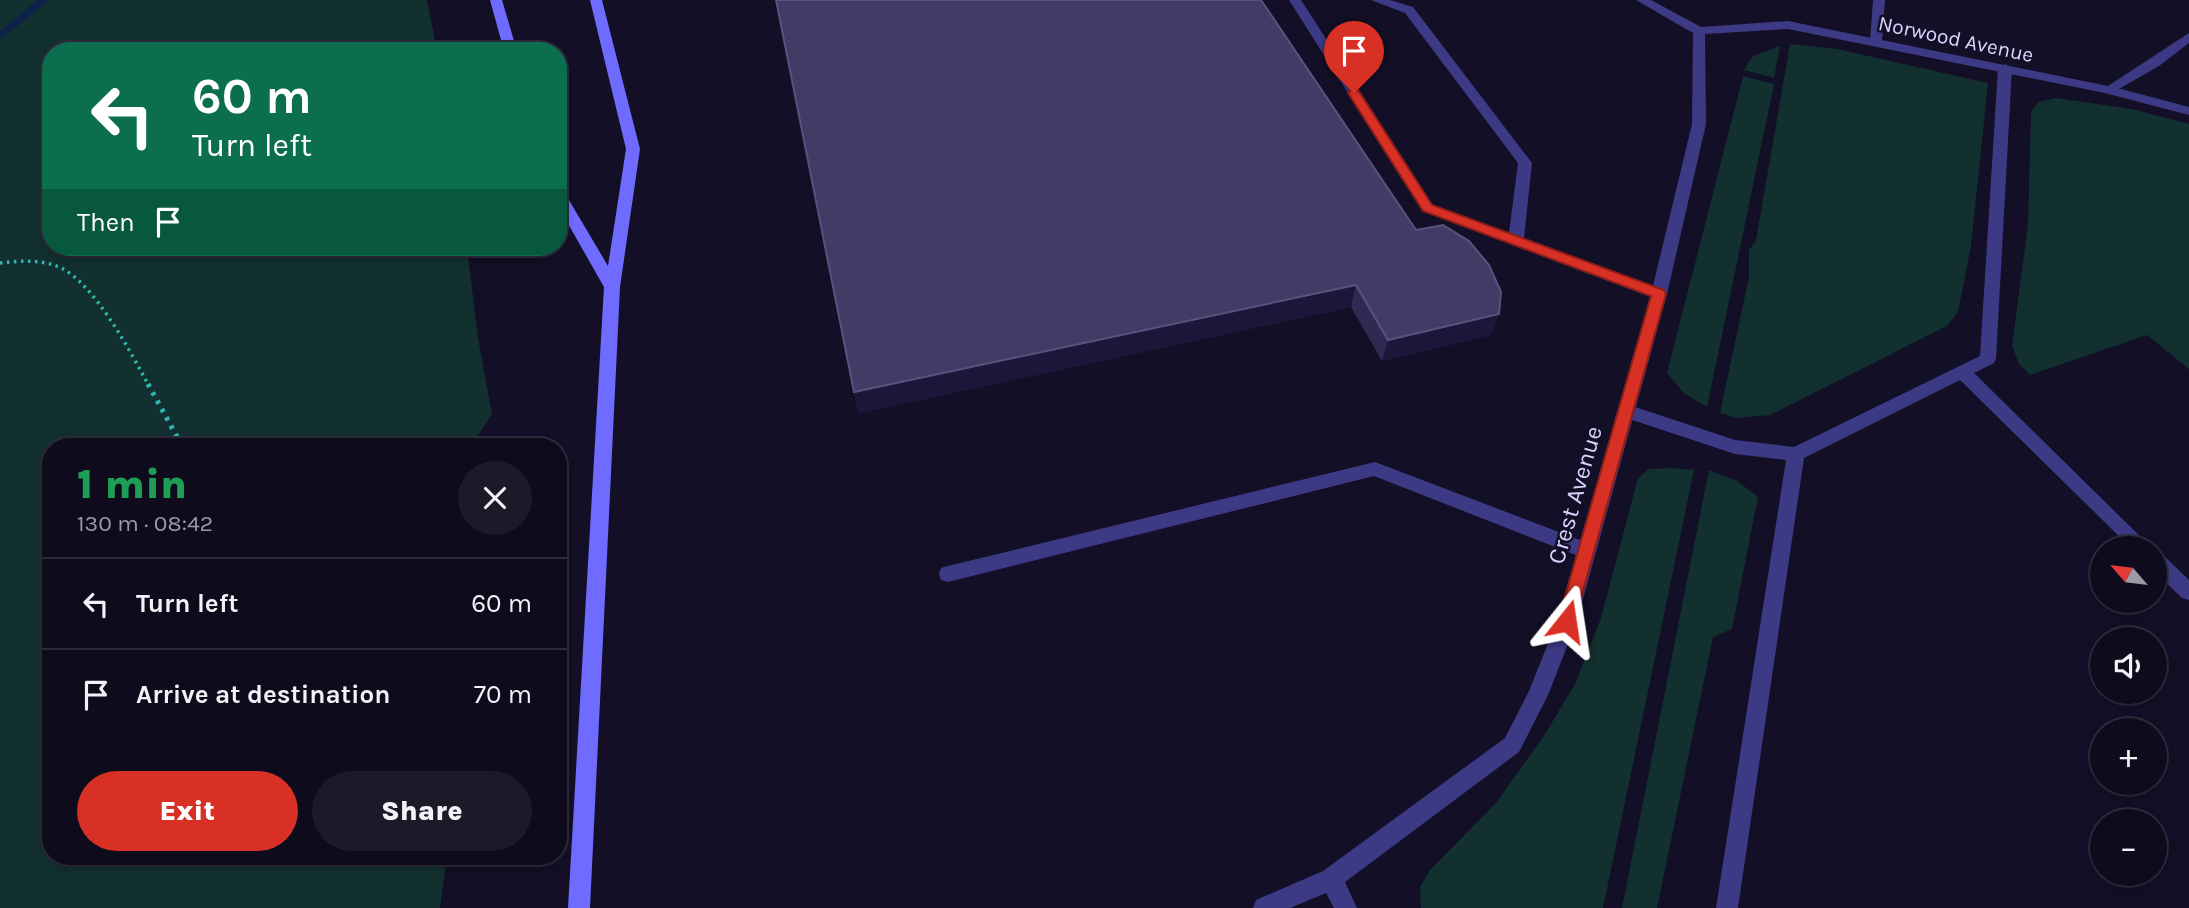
<!DOCTYPE html>
<meta charset="utf-8">
<style>
:root{--surface:#0e0b1c;--page:#1c1929;--text:#f1f3f6;--muted:#9b9ba3;--line:#2e2b3b;--accent:#d93025}
body{margin:0;font-family:Karla,sans-serif;background:var(--page);color:var(--text);height:100vh;display:flex;flex-direction:column;font-size:26px;white-space:nowrap}
*{box-sizing:border-box;margin:0}
p{font-size:23px;color:var(--muted)}
.icon{flex:none;width:38px;height:38px;fill:none;stroke:currentColor;stroke-width:2;stroke-linecap:round;stroke-linejoin:round}
.map{position:relative;flex:1;overflow:hidden}
.panel{position:absolute;left:42px;top:438px;width:525px;height:427px;display:flex;flex-direction:column;background:var(--surface);border-radius:28px;box-shadow:0 4px 10px #0003,0 0 0 2px var(--line)}
.panel>*{flex:none}
.top-card{position:absolute;left:42px;top:42px;width:525px;height:214px;border-radius:28px;box-shadow:0 4px 10px #0003,0 0 0 2px var(--line);background:#0b6e4f;color:#fff;overflow:hidden}
.needle{width:46px;rotate:298deg}
.tools{position:absolute;left:2090px;top:536px;display:grid;gap:14px}
.tools a{display:grid;place-items:center;width:77px;height:77px;border-radius:50%;background:var(--surface);box-shadow:0 4px 10px #0003,0 0 0 2px var(--line);font-size:35px}
.pin{position:absolute;display:grid;place-items:center;width:60px;height:60px;color:#fff;margin:-72px -30px;border-radius:50% 50% 50% 0;rotate:-45deg;box-shadow:0 0 7px #0007}
.pin .icon{rotate:45deg}
.me{position:absolute;width:77px;margin:-38px;rotate:15deg;stroke-linejoin:round;filter:drop-shadow(0 0 5px #0008)}
.turn{display:flex;align-items:center;gap:24px;height:147px;padding:0 35px;font-size:32px}
.turn .icon{width:91px;height:91px;stroke-width:2.5}
.turn b{display:block;font-size:49px;line-height:60px}
.then{display:flex;align-items:center;height:66px;padding:0 35px;background:#0003;gap:14px;font-size:26px}
.round{display:grid;place-items:center;flex:none;width:74px;height:74px;border-radius:37px;background:var(--page)}
.head{display:flex;align-items:center;justify-content:space-between;height:119px;padding:0 35px}
h1{font-size:42px;font-weight:800;line-height:52px;color:#1e9e55}
.primary-button{display:flex;gap:14px;margin-top:auto;padding:14px 35px}
.primary-button a{flex:1;height:80px;border-radius:42px;background:var(--accent);color:#fff;font-size:28px;font-weight:800;line-height:80px;text-align:center}
.primary-button a+a{background:var(--page);color:var(--text)}
ul{padding:0;list-style:none}
li{display:flex;align-items:center;gap:21px;height:91px;padding:0 35px;border-top:2px solid var(--line)}
li div{flex:1}
li b{display:block;font-size:26px}
li em{font-style:normal}
.map>svg:first-child{display:block}
</style>
<div class="map">
<svg width="2189" height="908" viewBox="0 0 2189 908">
<rect width="100%" height="100%" fill="#130f26"/>
<g fill="#12302f">
<path d="M0,0H427L437,51H51V247H467L478,338L492,414L477,437L476,446H51V856H447L440,908H0Z"/>
<path d="M1790,44L1837,49L1988,83L1971,246L1958,312L1947,326L1770,415L1737,418L1720,413L1749,277V250L1756,240Z"/>
<path d="M1780,46L1774,78L1744,70L1753,56Z"/>
<path d="M1743,76L1774,84L1707,407L1684,393L1667,373Z"/>
<path d="M2056,98L2132,109L2189,124V369L2147,335L2030,375L2019,364L2012,345L2028,225L2031,112L2038,102Z"/>
<path d="M1672,468L1694,470L1603,908H1421L1420,887L1430,870L1495,804L1545,734L1575,684L1601,618L1638,478L1649,469Z"/>
<path d="M1709,470L1737,481L1758,497L1732,629L1713,637L1657,908H1622Z"/>
</g>
<g fill="none" stroke-linecap="round" stroke-linejoin="round">
<path fill="#0c2248" fill-rule="evenodd" d="M37,0H50L0,40V31Z"/>
<path stroke="#2fb8b0" stroke-width="3.5" stroke-dasharray="2.5 4.5" stroke-linecap="butt" d="M0,263C19,261 40,259 59,267C94,282 131,353 149,386"/>
<path stroke="#2fb8b0" stroke-width="5" stroke-dasharray="3.5 6" stroke-linecap="butt" d="M148,384L182,446"/>
<g fill="#3d3a85" fill-rule="evenodd">
<path d="M1289,0H1301L1433,205L1509,233L1518,163L1405,13L1371,0H1390L1413,7L1532,163L1524,238L1665,290L1667,294L1665,298H1653L1423,211Z"/>
<path d="M1873,0H1885L1882,41L1876,45L1870,41Z"/>
<path d="M2005,64L2012,68L1996,359L1994,363L1974,373L2152,548H2131L1960,380L1804,458L1738,908H1716L1786,460L1735,454L1620,416L1617,411L1626,404L1735,440L1794,447L1980,356L1998,68Z"/>
<path d="M2110,86L2189,107V115L2105,93L2103,90Z"/>
<path d="M1375,462L1593,545L1595,551L1593,557L1586,559L1374,476L948,582L941,580L939,574L941,568L948,566Z"/>
<path d="M2154,551L2161,553L2189,580V600L2182,598L2154,571Z"/>
</g>
<path fill="#3d3a85" fill-rule="evenodd" d="M1636,0H1651L1701,27L1788,21L2108,86L2189,33V43L2159,66L2110,94L1788,29L1705,34L1706,124L1667,294L1577,621L1548,695L1519,752L1345,882L1357,908H1334L1326,893L1290,908H1253L1256,900L1323,871L1505,738L1529,691L1557,621L1651,294L1692,124L1693,33Z"/>
<g fill="#6f6bff" fill-rule="evenodd">
<path d="M490,0H502L517,51H504Z"/>
<path d="M590,0H602L640,149L620,287L590,908H568L604,287L558,206V188L563,190L608,266L626,149Z"/>
</g>
</g>
<path fill="#312854" d="M1416,230L1499,314L1491,335L1382,361L1351,307L859,413L854,392Z"/>
<g fill="#1d163a">
<path d="M1356,285L1351,307L859,413L854,392Z"/>
<path d="M1499,314L1491,335L1382,361L1388,340Z"/>
</g>
<path fill="#433a66" stroke="#5a527e" stroke-width="2" d="M776,0H1261L1416,230L1443,225L1469,241L1489,265L1501,292L1499,314L1388,340L1356,285L854,392Z"/>
<path fill="#d93025" stroke="#8d1f18" stroke-width="2" d="M1350,90H1358L1432,205L1664,290L1666,294L1573,627L1567,629L1558,621L1651,296L1423,211L1348,93Z"/>
<g text-anchor="middle" dominant-baseline="central" stroke-width="5" stroke-linejoin="round" paint-order="stroke">
<g font-size="21" fill="#d9d4ff" stroke="#130f26">
<text transform="translate(1956 39) rotate(12)">Norwood Avenue</text>
</g>
<g font-size="24" fill="#d9d4ff" stroke="#130f26">
<text transform="translate(1575 495) rotate(-74)">Crest Avenue</text>
</g>
</g>
</svg>
<div class="tools">
<a><svg class="needle" viewBox="-14 -14 28 28"><path d="M0-13l5 13h-10z" fill="#e53935"/><path d="M0 13l5-13h-10z" fill="#9b9ba3"/></svg></a>
<a><svg class="icon" aria-label="sound" viewBox="0 0 24 24"><path d="M4 9h4l5-4v14l-5-4H4zM17 9q2 3 0 6"/></svg></a>
<a>+</a>
<a>−</a>
</div>
<div class="pin" style="left:1354px;top:93px;background:#d93025"><svg class="icon" aria-label="arrive" viewBox="0 0 24 24"><path d="M6 21V4h12l-3 4 3 4H6"/></svg></div>
<svg class="me" style="left:1567px;top:621px" viewBox="-20 -20 40 40"><path d="M0-17L14 15 0 8-14 15z" fill="#d93025" stroke="#fff" stroke-width="4"/></svg>
<div class="top-card">
<div class="turn"><svg class="icon" aria-label="left" viewBox="0 0 24 24"><path d="M17 20v-9H6M10 6l-5 5 5 5"/></svg><div><b>60 m</b>Turn left</div></div>
<div class="then">Then<svg class="icon" aria-label="arrive" viewBox="0 0 24 24"><path d="M6 21V4h12l-3 4 3 4H6"/></svg></div>
</div>
<section class="panel">
<div class="head"><div><h1>1 min</h1><p>130 m · 08:42</p></div><a class="round"><svg class="icon" aria-label="close" viewBox="0 0 24 24"><path d="M6 6l12 12M18 6L6 18"/></svg></a></div>
<ul>
<li><svg class="icon" aria-label="left" viewBox="0 0 24 24"><path d="M17 20v-9H6M10 6l-5 5 5 5"/></svg><div><b>Turn left</b></div><em>60 m</em></li>
<li><svg class="icon" aria-label="arrive" viewBox="0 0 24 24"><path d="M6 21V4h12l-3 4 3 4H6"/></svg><div><b>Arrive at destination</b></div><em>70 m</em></li>
</ul>
<div class="primary-button"><a>Exit</a><a>Share</a></div>
</section>
</div>
